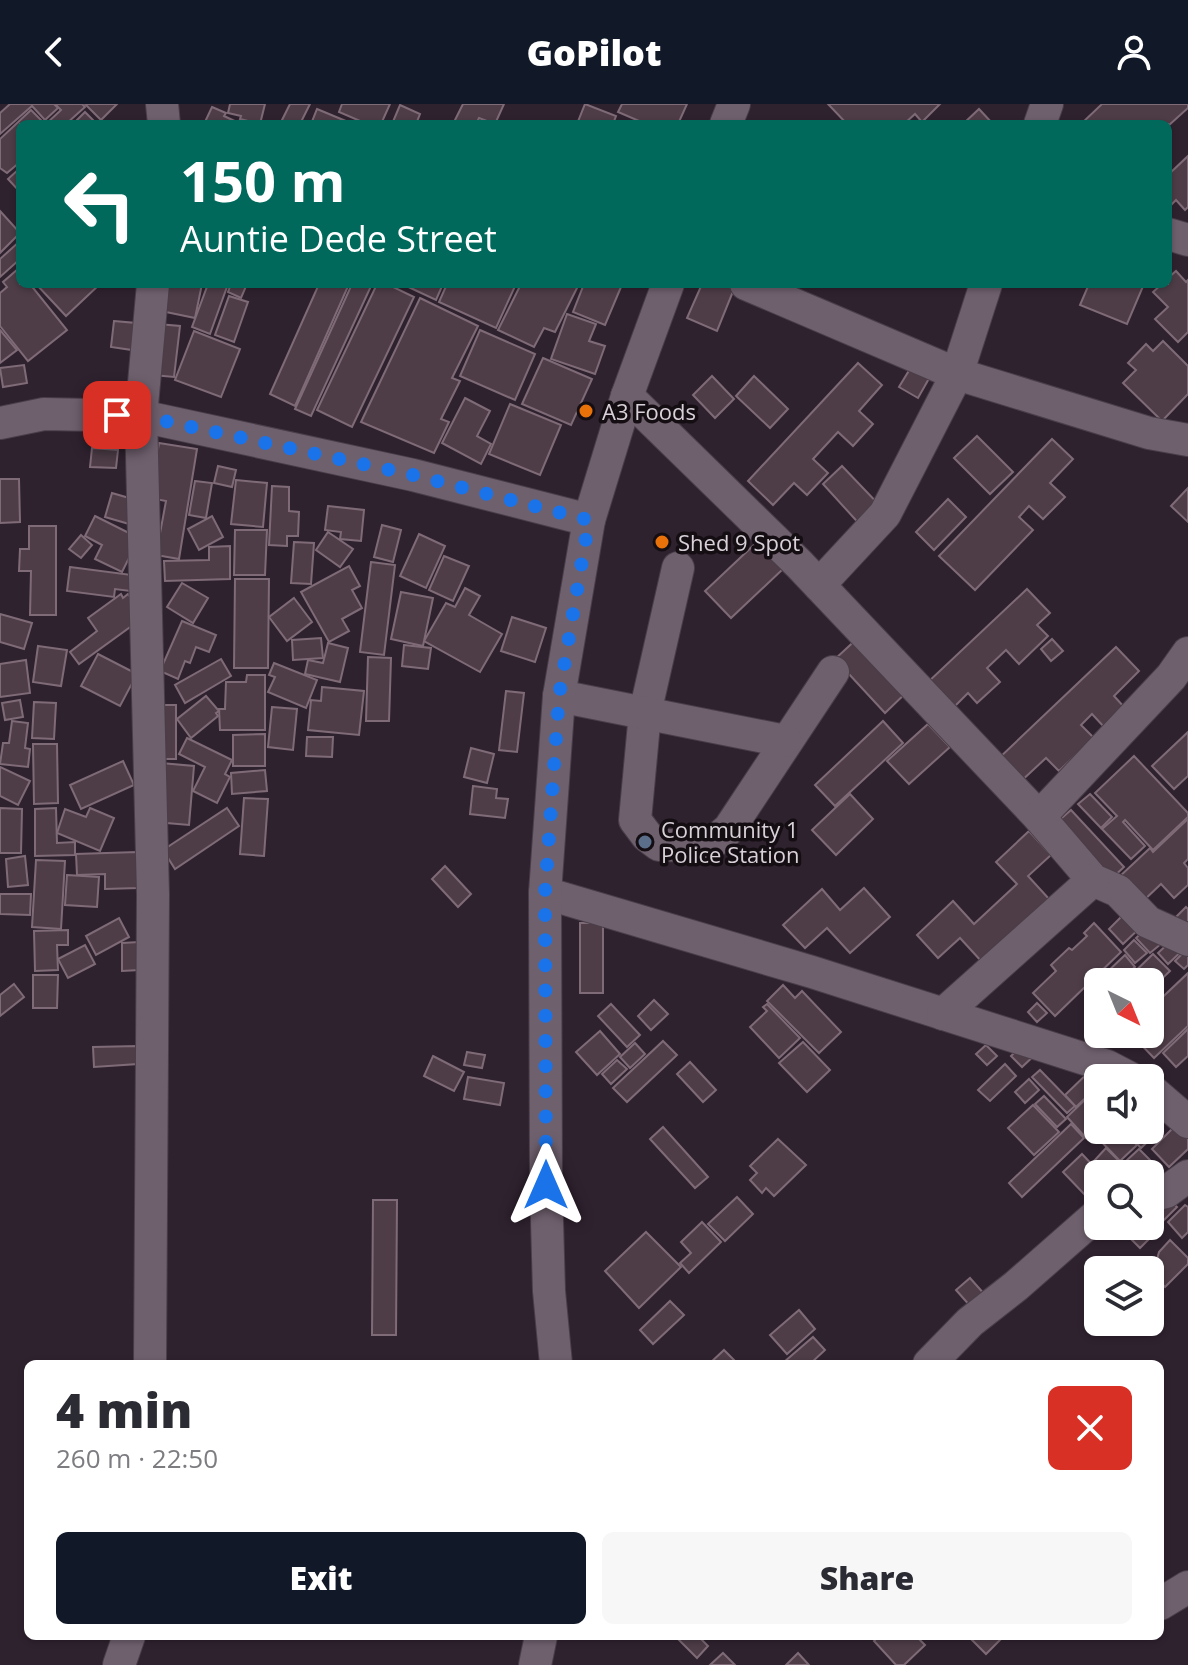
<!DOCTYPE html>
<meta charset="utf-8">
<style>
:root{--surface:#fff;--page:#f7f7f7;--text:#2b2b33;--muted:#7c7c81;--accent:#111827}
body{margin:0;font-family:"Open Sans",sans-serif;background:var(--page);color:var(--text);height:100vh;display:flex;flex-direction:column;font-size:30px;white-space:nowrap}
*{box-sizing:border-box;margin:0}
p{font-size:26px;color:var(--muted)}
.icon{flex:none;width:44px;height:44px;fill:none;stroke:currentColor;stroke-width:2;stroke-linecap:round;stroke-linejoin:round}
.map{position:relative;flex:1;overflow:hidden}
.side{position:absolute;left:24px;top:1256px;width:1140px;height:280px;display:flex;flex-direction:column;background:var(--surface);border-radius:12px;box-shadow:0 2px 6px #0004}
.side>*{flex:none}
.hud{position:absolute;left:16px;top:16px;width:1156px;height:168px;border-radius:12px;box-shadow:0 2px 6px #0004;background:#00695c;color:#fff;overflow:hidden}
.needle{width:52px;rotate:137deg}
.buttons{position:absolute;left:1084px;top:864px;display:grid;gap:16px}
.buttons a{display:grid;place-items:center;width:80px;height:80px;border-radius:12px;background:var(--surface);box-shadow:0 2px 6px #0004;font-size:40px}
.pin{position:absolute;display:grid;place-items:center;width:68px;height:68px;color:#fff;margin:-34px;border-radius:16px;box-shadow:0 4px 12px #0006}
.me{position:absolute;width:88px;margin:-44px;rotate:0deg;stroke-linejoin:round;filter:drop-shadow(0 0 6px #0008)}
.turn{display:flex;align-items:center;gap:28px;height:168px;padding:0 32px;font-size:36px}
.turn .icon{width:104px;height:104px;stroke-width:2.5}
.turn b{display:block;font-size:56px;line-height:68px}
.round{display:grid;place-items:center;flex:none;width:84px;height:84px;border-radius:12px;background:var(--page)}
.head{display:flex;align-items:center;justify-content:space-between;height:136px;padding:0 32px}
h1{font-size:48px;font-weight:800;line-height:60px}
.button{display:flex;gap:16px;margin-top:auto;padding:16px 32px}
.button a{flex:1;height:92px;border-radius:12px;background:var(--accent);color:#fff;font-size:32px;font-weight:800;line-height:92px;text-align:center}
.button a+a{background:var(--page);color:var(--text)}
header{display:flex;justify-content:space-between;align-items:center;height:104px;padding:0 32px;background:var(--accent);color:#fff;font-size:36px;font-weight:800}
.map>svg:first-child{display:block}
</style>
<header><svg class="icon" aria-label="back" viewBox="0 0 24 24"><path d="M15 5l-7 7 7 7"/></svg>GoPilot<svg class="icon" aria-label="person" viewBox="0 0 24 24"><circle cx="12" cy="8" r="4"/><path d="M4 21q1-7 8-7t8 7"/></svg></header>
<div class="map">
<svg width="1188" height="1561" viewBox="0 0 1188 1561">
<rect width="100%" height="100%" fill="#2f222f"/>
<g fill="#4e3d47" stroke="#7f6b77" stroke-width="2">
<path d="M10,0H54L58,4L45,16L32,2L0,30V9Z"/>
<path d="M55,0H82L85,3L66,20H46L61,6Z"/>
<path d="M85,0H117L101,16Z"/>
<path d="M230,0H265L260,20L240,15L241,12L228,9Z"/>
<path d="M290,0H310L300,20H280Z"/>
<path d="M342,0H390L381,20H367L339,8Z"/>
<path d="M463,0H504L495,20L479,14L476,20H453Z"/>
<path d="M585,0L616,12L613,20H577Z"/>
<path d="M622,0H687L678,20H646L618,8Z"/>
<path d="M828,0H940L922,18L915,10L904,20H847Z"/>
<path d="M1102,0H1188V4L1168,22V20H1081Z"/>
<path d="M400,1L420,10L416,20H392Z"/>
<path d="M212,3L226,9L224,12L241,20H204Z"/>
<path d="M317,5L353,20H311Z"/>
<path d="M979,5L993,20H963Z"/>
<path d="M31,6L44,19L20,20V58L7,69L0,64V35Z"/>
<path d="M85,8L97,20H73Z"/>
<path d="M1188,52V103L1185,106L1176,96L1168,104V71Z"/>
<path d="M20,64V88L8,75Z"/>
<path d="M0,107L20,129L0,149Z"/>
<path d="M20,137V155L0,173V155Z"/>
<path d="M18,165L20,180H30L67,226L28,257L0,222V189L7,183L3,178Z"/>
<path d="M1176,167L1186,178L1188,176V228L1178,238L1155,215L1168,203L1153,188L1162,180H1168V174Z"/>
<path d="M36,180H100L66,212Z"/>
<path d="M167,180H202L195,214L161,207Z"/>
<path d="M208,180H228L210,230L192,223Z"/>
<path d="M231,180H247L241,194L228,188Z"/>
<path d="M319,180H349L295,302L270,290Z"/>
<path d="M352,180H372L311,312L295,305Z"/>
<path d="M377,180H387L414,193L352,323L317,306Z"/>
<path d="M402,180H443L436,196Z"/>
<path d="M447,180H516L496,224L439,198Z"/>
<path d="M521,180H579L555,228L544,224L534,243L498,226Z"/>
<path d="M584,180H613L621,183L605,221L573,208Z"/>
<path d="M702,180H723L734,185L717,227L687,214Z"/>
<path d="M1089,180H1144L1127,220L1080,201Z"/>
<path d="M229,192L248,198L234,238L215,231Z"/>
<path d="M420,194L478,222L452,274L460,277L441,315L449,318L434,349L361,318Z"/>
<path d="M567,210L596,220L589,237L605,242L595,270L551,255Z"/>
<path d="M114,217L136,219L132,246L111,243Z"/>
<path d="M158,220L180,222L174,273L153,271Z"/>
<path d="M0,226L17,246L0,259Z"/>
<path d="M480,226L535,250L515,296L460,272Z"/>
<path d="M194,227L240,245L221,293L175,276Z"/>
<path d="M1163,237L1188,262V290L1162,317L1123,279L1136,266L1128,259L1146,240L1153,247Z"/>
<path d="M543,254L592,275L571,321L522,300Z"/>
<path d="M858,259L882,281L859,307L873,320L853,342L838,328L813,355L828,369L807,391L794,379L773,401L748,377Z"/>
<path d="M913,260L931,271L918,294L899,283Z"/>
<path d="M24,261L27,279L3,283L0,264Z"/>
<path d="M712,272L734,295L715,314L693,291Z"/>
<path d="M754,272L788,305L770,324L736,292Z"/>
<path d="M465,294L490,307L477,332L491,340L481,360L442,339Z"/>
<path d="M510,300L561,321L540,371L489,350Z"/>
<path d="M977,332L1013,368L990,390L954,354Z"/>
<path d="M1052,335L1073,355L1050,379L1065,393L1043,415L1029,402L1019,413L1033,426L975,486L939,452Z"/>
<path d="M159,339L197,345L179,455L156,451L166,397L150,394Z"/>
<path d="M92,344L118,346L116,364L90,363Z"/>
<path d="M218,362L236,366L232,383L214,379Z"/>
<path d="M842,362L884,406L864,425L823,380Z"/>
<path d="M0,375H19L20,418L0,419Z"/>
<path d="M236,376L267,379L263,423L231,420Z"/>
<path d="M195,377L212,379L206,414L189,411Z"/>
<path d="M272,382L289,383V407L299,408L298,432H287V442L269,441Z"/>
<path d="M1188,384V418L1171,402Z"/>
<path d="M112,389L136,396L129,420L105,413Z"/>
<path d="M948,395L966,413L934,446L916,428Z"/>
<path d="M328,402L364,406L361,437L340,435L341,428L325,426Z"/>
<path d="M95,412L139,434L122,468L95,455L102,441L85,432Z"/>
<path d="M212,412L223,433L199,446L188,425Z"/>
<path d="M382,421L401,426L393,458L374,453Z"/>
<path d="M29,422H56V511H30L31,467H19L20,445H29Z"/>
<path d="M235,426H267L265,471H234Z"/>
<path d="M328,428L353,445L340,463L316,446Z"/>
<path d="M419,430L445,442L426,484L400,472Z"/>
<path d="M81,431L92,441L81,454L69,445Z"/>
<path d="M294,438L314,439L311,480L291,479Z"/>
<path d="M757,438L783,465L731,514L705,487Z"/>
<path d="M230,442V475L165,477L164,457L209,456V443Z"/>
<path d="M444,452L469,462L453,497L429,486Z"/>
<path d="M371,458L395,461L384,551L360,548Z"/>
<path d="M349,462L360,482L352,486L362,504L342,515L349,527L329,538L301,488Z"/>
<path d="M70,463L132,471L130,487L115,485L114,493L67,487Z"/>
<path d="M235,475H269L268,564H234Z"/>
<path d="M182,479L208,494L193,519L167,503Z"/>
<path d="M465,484L480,492L469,511L502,530L480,568L424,537L446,499L455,503Z"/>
<path d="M1027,485L1050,509L1037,521L1048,532L1019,560L1006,546L987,564L1000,578L977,599L968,589L952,605L927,579Z"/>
<path d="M401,488L433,494L423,542L391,535Z"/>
<path d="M121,490L123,494L128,490L144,513L79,560L70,548L97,527L88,514Z"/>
<path d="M294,494L312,518L287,537L269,513Z"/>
<path d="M0,510L32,519L24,545L0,538Z"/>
<path d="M512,513L546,524L535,558L501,547Z"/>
<path d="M182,517L216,531L209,548L196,543L190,559L185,557L178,575L160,567Z"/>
<path d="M860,532L910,585L885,609L835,555Z"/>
<path d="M321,534L323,554L293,556L292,536Z"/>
<path d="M1052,535L1063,547L1051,557L1041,545Z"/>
<path d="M328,539L348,544L340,578L305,570L308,556L323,559Z"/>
<path d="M404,541L431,544L428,565L402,562Z"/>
<path d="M38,542L67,546L61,582L33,578Z"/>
<path d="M1116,543L1139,567L1114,592L1125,604L1105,624L1092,610L1081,621L1094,634L1059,667L1046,654L1019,679L997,656Z"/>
<path d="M98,550L137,570L120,602L81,582Z"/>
<path d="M368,553L391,554L389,617H366Z"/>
<path d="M221,555L231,572L185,599L175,581Z"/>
<path d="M26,556L30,589L0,593V560Z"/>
<path d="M274,559L317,576L306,604L268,588L275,573L269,571Z"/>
<path d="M247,571H265V626H220L219,605H225L226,578H246Z"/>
<path d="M322,583L364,587L359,631L308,626L311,596L321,597Z"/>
<path d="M506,587L524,589L517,648L499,646Z"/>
<path d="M206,592L219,607L216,609L218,612L191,634L177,615Z"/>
<path d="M20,596L23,613L5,616L2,599Z"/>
<path d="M34,598L56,599L54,635L32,634Z"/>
<rect x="161" y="601" width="15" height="54"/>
<path d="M272,603L297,605L293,646L268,643Z"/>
<path d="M12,617L28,619L25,644L30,645L28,663L0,660L3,639H9Z"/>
<path d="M883,617L903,639L835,702L815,681Z"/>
<path d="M928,620L950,643L909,680L887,657Z"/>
<path d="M1188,628V672L1174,685L1152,662Z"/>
<path d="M265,630V662H233V631Z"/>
<path d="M307,633H333L332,653L306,652Z"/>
<path d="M187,634L232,656L225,670L230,673L217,699L193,687L205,663L179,650Z"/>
<path d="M33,640H57L58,699L34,700Z"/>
<path d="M471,644L494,650L487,679L464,673Z"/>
<path d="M1134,652L1188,709V713L1153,746L1125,716L1123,718L1145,742L1131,755L1102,725L1117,712L1095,689Z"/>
<path d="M123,657L134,681L81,705L70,681Z"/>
<path d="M161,659L194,662L189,721L155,718Z"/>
<path d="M0,663L30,677L18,701L0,692Z"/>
<path d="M265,666L267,687L232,690L231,669Z"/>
<path d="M473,682L497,685L496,694L508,695L505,714L470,710Z"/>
<path d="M850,690L873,715L836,751L812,726Z"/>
<path d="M1090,690L1112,713L1101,724L1078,700Z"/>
<path d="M244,694L268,695L264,752L240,750Z"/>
<path d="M0,704L22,705L21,749H0Z"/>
<path d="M56,704L57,739L75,738V751L35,752V705Z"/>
<path d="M90,704L114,714L100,747L57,729L65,705L86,713Z"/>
<path d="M227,704L239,722L175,765L163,746Z"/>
<path d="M1071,706L1124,763L1110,776L1056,719Z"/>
<path d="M1188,715V755L1184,759L1188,764V781L1174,794L1161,780L1142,798L1118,774L1150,744L1153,748Z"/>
<path d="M1029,727L1051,751L1028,772L1050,796L982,858L960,834L938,854L917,831L953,797L974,820L1017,780L996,758Z"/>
<path d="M137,748L138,784L105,785V770L77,771L76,750Z"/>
<path d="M25,752L28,781L8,783L6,755Z"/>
<path d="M36,756L65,757L61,825L32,823Z"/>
<path d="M445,762L471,790L458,803L432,775Z"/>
<path d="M67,771L99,773L97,803L65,801Z"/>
<path d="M864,784L890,813L850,849L827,824L805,844L783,821L822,785L840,806Z"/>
<path d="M0,790H31L30,811L0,810Z"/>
<path d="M1186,803L1188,805V827L1173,816Z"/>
<path d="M1129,805L1143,821L1123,840L1109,825Z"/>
<path d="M119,814L129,833L96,851L86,832Z"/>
<rect x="580" y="819" width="23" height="70"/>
<path d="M1094,819L1121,848L1055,912L1033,889L1056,867L1051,861L1069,844L1072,846L1087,832L1084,829Z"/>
<path d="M1147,824L1161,840L1150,849L1136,834Z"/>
<path d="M68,826V841H57L58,866L35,867L34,827Z"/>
<path d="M1175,833L1185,844L1168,860L1158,849Z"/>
<path d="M1134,836L1147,849L1135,859L1124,846Z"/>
<path d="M139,838L140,866L122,867V839Z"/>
<path d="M85,841L95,860L68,874L58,855Z"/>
<path d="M1188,844V861L1184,865L1175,857Z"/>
<path d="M1153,850L1170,867L1153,883L1160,891L1150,900V878H1124Z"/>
<path d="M1125,851L1135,863L1118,878H1112L1105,870Z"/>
<path d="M1188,869V922L1154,954L1131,930H1150V905Z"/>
<path d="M33,871H58L57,904H33Z"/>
<path d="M14,880L24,893L0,912V891Z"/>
<path d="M783,881L795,894L802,887L841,928L819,949L767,897Z"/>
<path d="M654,896L668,910L651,926L638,912Z"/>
<path d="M1037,899L1047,909L1037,918L1028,908Z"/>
<path d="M611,900L640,931L627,943L598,912Z"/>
<path d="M767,900L800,934L779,954L750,923L767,907L763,903Z"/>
<path d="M1188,925V952L1176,963L1163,949Z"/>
<path d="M600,927L620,950L597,971L576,948Z"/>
<path d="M663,937L677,951L627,998L613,984Z"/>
<path d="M803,938L830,966L807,988L779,959Z"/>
<path d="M1026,938L1037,949L1022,963L1011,952Z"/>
<path d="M635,939L645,950L630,964L620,953Z"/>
<path d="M986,941L997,952L987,961L976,950Z"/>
<path d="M137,942L138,960L94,963L93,943Z"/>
<path d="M467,948L485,951L482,964L464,961Z"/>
<path d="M433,952L464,968L454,987L424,972Z"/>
<path d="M617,956L627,965L611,980L602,970Z"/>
<path d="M690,958L716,986L703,998L677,970Z"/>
<path d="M1005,960L1016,972L990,997L978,986Z"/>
<path d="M1093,964L1098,974V982L1076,1003L1065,991Z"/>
<path d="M1040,966L1075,1002L1067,1009L1032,973Z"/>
<path d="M468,973L504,979L500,1001L464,995Z"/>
<path d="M1029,975L1039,986L1025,999L1015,988Z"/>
<path d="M1094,987L1098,991V1026H1122L1137,1041L1120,1057L1092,1028L1086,1034L1067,1013Z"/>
<path d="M1044,992L1066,1015L1057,1023L1035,1000Z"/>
<path d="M1033,1001L1059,1028L1034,1051L1008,1024Z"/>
<path d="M1071,1020L1084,1034L1022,1093L1009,1079Z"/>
<path d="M1150,1020L1158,1028L1141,1044L1124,1026H1150Z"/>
<path d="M1175,1022L1188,1035V1045L1169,1063L1152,1045Z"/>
<path d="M663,1023L708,1073L695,1084L650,1035Z"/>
<path d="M778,1035L806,1061L774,1092L766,1084L762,1089L750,1076L757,1069L750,1062Z"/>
<path d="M1106,1044L1119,1057L1106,1070L1094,1057Z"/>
<path d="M1139,1045L1152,1058L1140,1070H1137L1125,1058Z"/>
<path d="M1082,1050L1101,1070H1098V1080L1086,1092L1063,1068Z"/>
<path d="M1164,1091L1177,1103L1160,1120L1150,1110V1105Z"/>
<path d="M737,1093L753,1110L725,1137L708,1120Z"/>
<path d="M373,1096H397L396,1231H372Z"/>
<path d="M1185,1101L1188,1103V1128L1182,1134L1168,1118Z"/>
<path d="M702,1118L721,1138L689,1169L680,1159L691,1149L681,1138Z"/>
<path d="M1139,1122H1150L1156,1128L1140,1144L1128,1132Z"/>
<path d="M646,1128L681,1163L639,1204L605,1167Z"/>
<path d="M1170,1136L1188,1154V1160L1165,1183L1153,1170L1159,1148Z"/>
<path d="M970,1174L986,1192L972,1204L956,1186Z"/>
<path d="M670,1197L684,1211L653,1240L640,1226Z"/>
<path d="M799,1206L815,1225L787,1250L770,1231Z"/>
<path d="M813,1233L825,1246L810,1260H786L784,1258Z"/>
<path d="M724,1246L738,1260H709Z"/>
<path d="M675,1532H698L708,1542L697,1554Z"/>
<path d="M879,1532H916L925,1541L904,1561H896L874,1537Z"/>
<path d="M968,1532H1004L986,1550Z"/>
<path d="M723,1549L735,1561H710Z"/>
<path d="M798,1549L809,1561H786Z"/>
</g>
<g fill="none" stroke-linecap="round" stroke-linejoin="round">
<defs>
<g id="minor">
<path d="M162,0L164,20"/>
<path d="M726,20L734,0"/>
<path d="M1040,20L1047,0"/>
<path d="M1168,130L1188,136"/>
<path d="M746,180L957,270L1149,329L1188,336"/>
<path d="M627,292L799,460L1039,713L1093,776L1118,787L1148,818L1188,836"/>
<path d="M0,319L44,310L141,312L413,371L589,416"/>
<path d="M678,464L645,609L635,716L647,732L659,741L703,742L716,736L729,725L833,568"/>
<path d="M819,481L885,410L957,270L986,180"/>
<path d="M559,592L785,637"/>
<path d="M1039,713L1171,573L1188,549"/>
<path d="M545,789L812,868L1107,962L1130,974"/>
<path d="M943,910L1093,776"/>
<path d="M1150,985L1188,1018"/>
<path d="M1150,1092L1166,1088L1188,1072"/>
<path d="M150,1260L153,791L141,312L153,180"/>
<path d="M556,1260L549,1187L546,1081L545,789L559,592L589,416L627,292L668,180"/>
<path d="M929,1260L970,1218L1016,1182L1098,1110"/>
<path d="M1160,1500L1188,1483"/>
<path d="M119,1561L129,1532"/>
<path d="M535,1561L541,1532"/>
</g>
</defs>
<use href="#minor" stroke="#493e49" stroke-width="34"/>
<use href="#minor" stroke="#6f606e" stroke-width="32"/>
</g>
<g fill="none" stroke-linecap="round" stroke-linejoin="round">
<path stroke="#1a73e8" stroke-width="14" stroke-dasharray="0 25.2" d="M117,311L141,312L413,371L589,416L559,592L545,789L546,1081"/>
</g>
<g fill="#e8710a" stroke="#140e13" stroke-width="3">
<circle cx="586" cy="307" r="8"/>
<circle cx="662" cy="438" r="8"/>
</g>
<circle fill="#5c6f8a" stroke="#140e13" stroke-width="3" cx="645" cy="738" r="8"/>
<g text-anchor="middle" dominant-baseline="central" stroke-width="7" stroke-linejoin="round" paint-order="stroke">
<g font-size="22" fill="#d9d0d8" stroke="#140e13" text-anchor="start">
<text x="602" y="307">A3 Foods</text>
<text x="678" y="438">Shed 9 Spot</text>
<text x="661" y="725">Community 1<tspan x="661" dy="25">Police Station</tspan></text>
</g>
</g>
</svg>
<div class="buttons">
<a><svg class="needle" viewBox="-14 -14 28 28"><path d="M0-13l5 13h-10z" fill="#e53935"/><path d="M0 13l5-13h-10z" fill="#7c7c81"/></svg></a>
<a><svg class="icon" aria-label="sound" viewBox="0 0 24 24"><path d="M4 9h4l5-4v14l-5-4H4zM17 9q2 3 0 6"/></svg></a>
<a><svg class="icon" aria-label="search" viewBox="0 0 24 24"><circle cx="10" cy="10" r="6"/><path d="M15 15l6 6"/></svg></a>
<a><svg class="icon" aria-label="layers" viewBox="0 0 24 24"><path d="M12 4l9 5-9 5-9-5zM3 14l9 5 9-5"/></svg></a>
</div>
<div class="pin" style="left:117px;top:311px;background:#d93025"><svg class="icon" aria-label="arrive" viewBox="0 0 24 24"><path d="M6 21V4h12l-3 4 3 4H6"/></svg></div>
<svg class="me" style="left:546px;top:1081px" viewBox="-20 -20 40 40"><path d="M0-17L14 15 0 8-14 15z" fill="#1a73e8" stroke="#fff" stroke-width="4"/></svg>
<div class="hud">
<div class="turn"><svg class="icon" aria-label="left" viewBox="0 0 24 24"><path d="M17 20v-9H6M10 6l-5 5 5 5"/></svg><div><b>150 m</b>Auntie Dede Street</div></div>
</div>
<section class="side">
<div class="head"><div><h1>4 min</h1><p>260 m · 22:50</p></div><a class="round" style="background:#d93025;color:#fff"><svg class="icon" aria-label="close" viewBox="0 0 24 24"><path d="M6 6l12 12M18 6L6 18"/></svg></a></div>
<div class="button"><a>Exit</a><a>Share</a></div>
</section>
</div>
